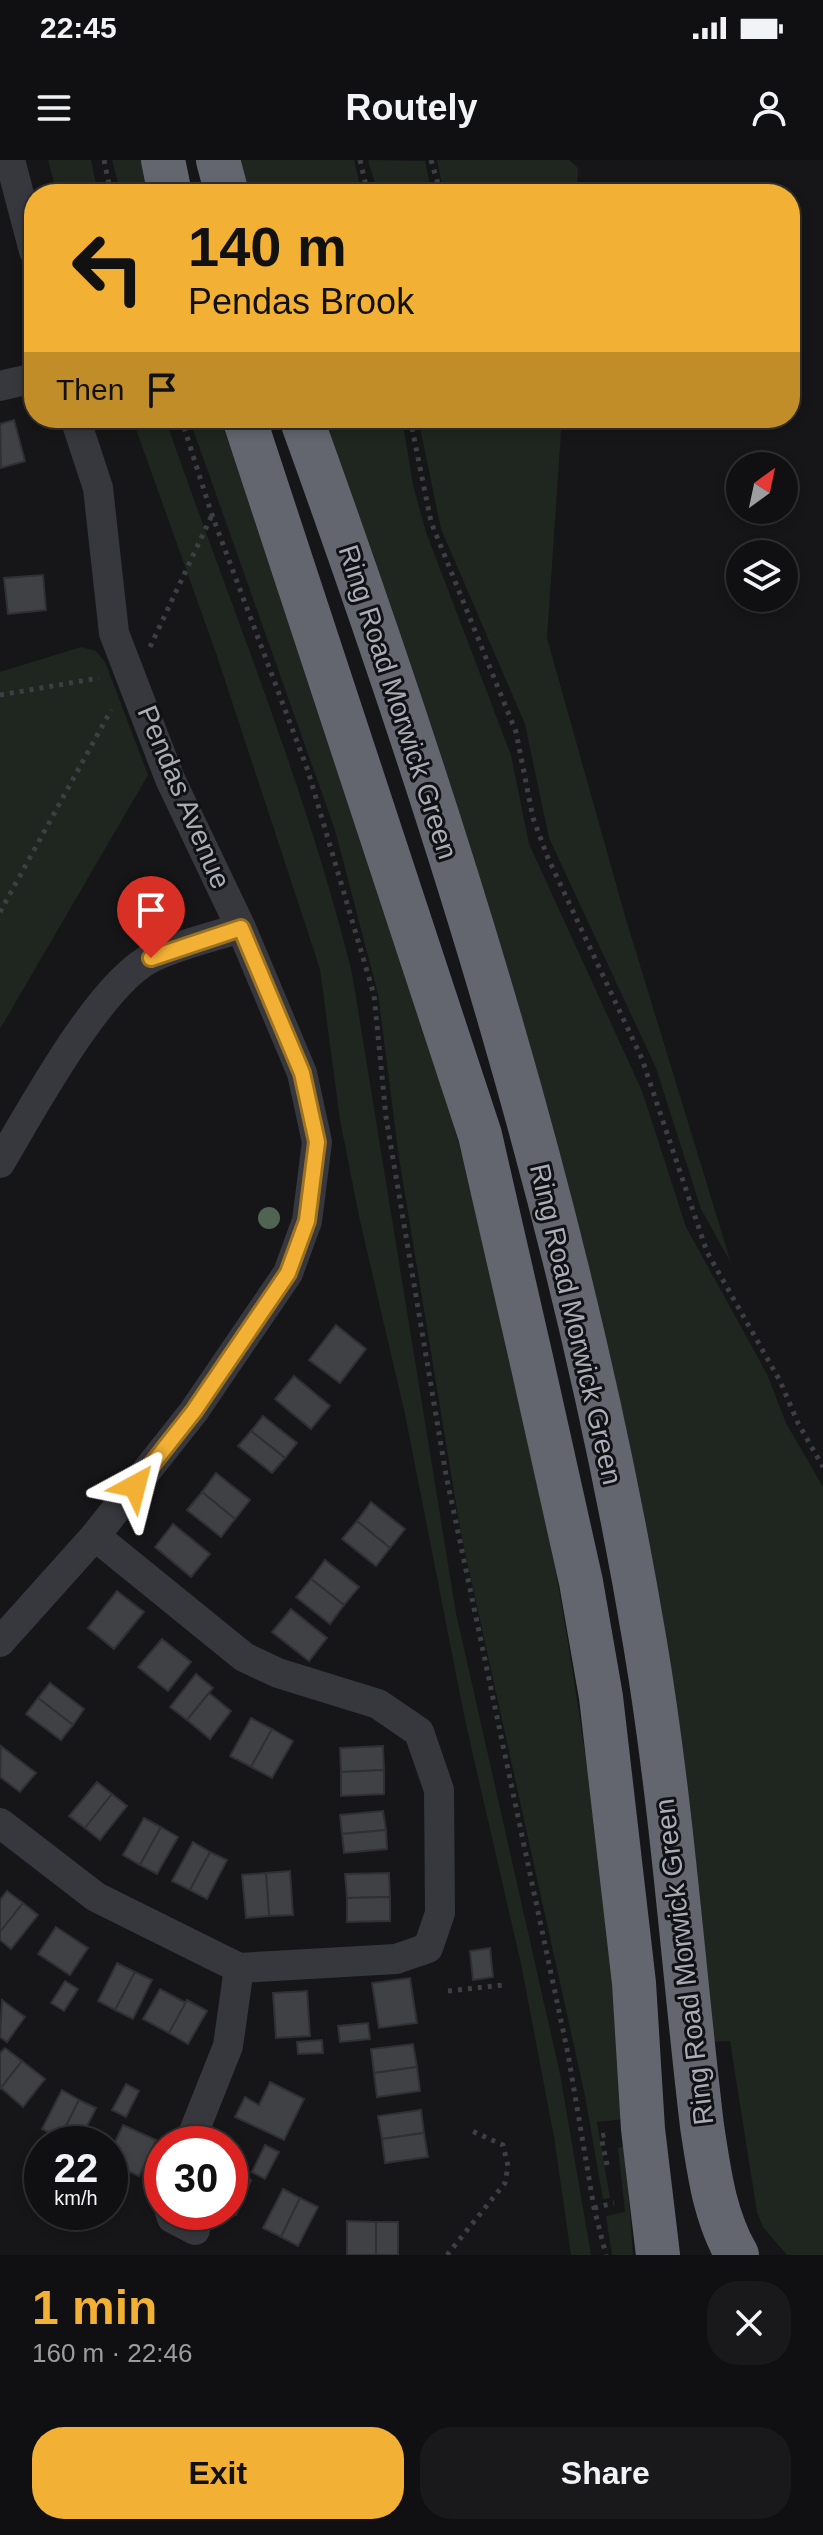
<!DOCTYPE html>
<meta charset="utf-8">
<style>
:root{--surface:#101012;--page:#19191b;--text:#f1f3f6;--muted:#9c9d9f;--line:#303032;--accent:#f2b134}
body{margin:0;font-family:Helvetica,sans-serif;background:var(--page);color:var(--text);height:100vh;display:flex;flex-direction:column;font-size:30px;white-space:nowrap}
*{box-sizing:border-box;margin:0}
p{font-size:26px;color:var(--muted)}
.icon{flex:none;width:44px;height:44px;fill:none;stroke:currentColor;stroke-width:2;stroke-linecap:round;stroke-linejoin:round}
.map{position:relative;height:2095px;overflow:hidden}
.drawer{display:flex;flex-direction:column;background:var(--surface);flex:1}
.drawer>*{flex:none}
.banner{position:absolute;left:24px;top:24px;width:776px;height:244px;border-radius:32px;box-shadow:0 4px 12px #0003,0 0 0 2px var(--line);background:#f2b134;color:#111;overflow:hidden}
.needle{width:52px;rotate:33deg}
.fabs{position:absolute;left:726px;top:292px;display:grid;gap:16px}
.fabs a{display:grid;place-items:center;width:72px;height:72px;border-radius:50%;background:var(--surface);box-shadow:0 4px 12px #0003,0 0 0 2px var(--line);font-size:40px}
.speed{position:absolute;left:24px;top:1966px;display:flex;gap:16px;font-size:40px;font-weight:700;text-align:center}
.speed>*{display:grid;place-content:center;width:104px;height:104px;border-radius:50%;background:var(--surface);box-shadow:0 4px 12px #0003,0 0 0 2px var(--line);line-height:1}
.speed small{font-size:20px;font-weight:400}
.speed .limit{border:12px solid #d22;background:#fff;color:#111}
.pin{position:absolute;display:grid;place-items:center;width:68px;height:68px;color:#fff;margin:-82px -34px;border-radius:50% 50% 50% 0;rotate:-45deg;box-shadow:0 0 8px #0007}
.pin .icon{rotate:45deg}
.me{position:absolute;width:88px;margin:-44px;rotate:38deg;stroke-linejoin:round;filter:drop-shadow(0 0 6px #0008)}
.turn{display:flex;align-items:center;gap:28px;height:168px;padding:0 32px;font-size:36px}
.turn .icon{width:104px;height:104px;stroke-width:2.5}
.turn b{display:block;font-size:56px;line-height:68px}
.then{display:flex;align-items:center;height:76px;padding:0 32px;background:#0003;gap:16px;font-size:30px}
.round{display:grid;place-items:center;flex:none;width:84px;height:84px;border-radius:32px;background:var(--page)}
.summary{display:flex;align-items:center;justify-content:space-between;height:136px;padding:0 32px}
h1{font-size:48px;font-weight:700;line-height:60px;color:var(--accent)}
.button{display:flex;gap:16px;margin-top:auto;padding:16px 32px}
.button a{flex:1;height:92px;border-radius:32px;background:var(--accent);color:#111;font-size:32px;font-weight:700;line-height:92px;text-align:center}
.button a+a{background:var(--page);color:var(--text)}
.status{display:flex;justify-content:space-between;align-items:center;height:56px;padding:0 40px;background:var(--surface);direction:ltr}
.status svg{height:22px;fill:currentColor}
header{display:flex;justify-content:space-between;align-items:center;height:104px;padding:0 32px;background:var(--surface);font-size:36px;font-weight:700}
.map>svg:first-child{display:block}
</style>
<div class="status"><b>22:45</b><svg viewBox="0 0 49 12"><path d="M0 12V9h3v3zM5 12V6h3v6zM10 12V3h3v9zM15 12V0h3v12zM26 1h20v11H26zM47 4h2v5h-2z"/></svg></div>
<header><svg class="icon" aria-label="menu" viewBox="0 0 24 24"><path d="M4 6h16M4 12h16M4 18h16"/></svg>Routely<svg class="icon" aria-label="person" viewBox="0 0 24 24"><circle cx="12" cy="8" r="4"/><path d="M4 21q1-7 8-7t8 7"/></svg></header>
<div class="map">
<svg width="823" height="2095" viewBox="0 0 823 2095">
<rect width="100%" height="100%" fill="#161618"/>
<g fill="#1e261f">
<path d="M48,0H91L98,34H57Z"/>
<path d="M112,0H143L153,34H121Z"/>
<path d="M236,0H354L362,34H246Z"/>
<path d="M368,0L425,1L432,34H378Z"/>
<path d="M437,0H569L578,8L577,34H444Z"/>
<path d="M132,258H165C229,443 305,623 352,813L456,1453L560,1914L591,2095H571L554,1977L521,1804L465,1560L405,1254L360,1061L340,960L320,809L217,496Z"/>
<path d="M189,258H220C308,511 399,762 469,1021C551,1328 601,1642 624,1959L597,1962L610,2038L603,2039L585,1936L461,1374L399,998L378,834L335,670Z"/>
<path d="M315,258H402L413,325L426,372L511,595L529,684L642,931L686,1067L767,1214L786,1263L823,1327V2095H787L763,2067L757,2052L730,1881L712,1882L672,1529Z"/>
<path d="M418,258H562L547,478L625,756L731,1103L701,1049L656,908L549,678L525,564L441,369Z"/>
<path d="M81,487L96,491L105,502L148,615L0,869V512Z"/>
<path d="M625,1986L633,2095H612L606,2056L625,2052L618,1988Z"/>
</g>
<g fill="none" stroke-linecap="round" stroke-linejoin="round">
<path stroke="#2c353c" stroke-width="9" d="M331,32V34"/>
</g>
<g fill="#404145" stroke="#303034" stroke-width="2">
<path d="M14,260L25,301L1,308L0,264Z"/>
<path d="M43,415L46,450L8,454L4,418Z"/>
<path d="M336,1165L366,1189L340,1223L309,1200Z"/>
<path d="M294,1216L330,1246L311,1269L275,1239Z"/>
<path d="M263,1256L297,1283L285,1298L251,1271Z"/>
<path d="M251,1271L285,1298L272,1313L238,1286Z"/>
<path d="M216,1313L250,1340L235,1359L202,1332Z"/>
<path d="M202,1332L235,1359L221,1377L187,1350Z"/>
<path d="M371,1342L405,1369L390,1388L357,1361Z"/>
<path d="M357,1361L390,1388L376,1406L342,1379Z"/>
<path d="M173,1364L210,1394L191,1417L155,1387Z"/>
<path d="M325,1400L359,1427L344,1445L311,1419Z"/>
<path d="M311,1419L344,1445L330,1464L296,1437Z"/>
<path d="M117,1431L144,1452L114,1489L88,1468Z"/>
<path d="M291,1449L327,1478L309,1501L272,1472Z"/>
<path d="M162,1479L191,1502L168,1531L138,1507Z"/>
<path d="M196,1514L213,1528L187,1560L170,1547Z"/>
<path d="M50,1523L84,1549L73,1565L38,1538Z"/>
<path d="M209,1533L231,1551L210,1579L187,1560Z"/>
<path d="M38,1538L73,1565L61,1580L26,1554Z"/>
<path d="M251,1558L272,1569L251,1607L230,1596Z"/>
<path d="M272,1569L293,1581L272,1618L251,1607Z"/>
<path d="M1,1586L36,1613L20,1632L0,1617Z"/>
<path d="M383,1586L384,1610L341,1612L340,1588Z"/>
<path d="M384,1610V1634L341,1636V1612Z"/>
<path d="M97,1622L112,1634L85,1668L69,1656Z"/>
<path d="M112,1634L127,1646L100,1680L85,1668Z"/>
<path d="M383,1651L386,1670L342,1674L340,1655Z"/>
<path d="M144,1658L161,1667L140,1705L123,1695Z"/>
<path d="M161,1667L178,1677L157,1714L140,1705Z"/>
<path d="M386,1670L387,1689L344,1693L342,1674Z"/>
<path d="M193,1682L210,1692L190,1730L172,1721Z"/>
<path d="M210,1692L227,1700L207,1739L190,1730Z"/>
<path d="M290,1711L293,1755L269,1756L266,1713Z"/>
<path d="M266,1713L269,1756L246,1758L242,1715Z"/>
<path d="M389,1713L390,1737L347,1738L345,1714Z"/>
<path d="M7,1731L23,1743L0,1772V1740Z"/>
<path d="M390,1737V1761L347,1762V1738Z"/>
<path d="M23,1743L38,1755L11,1789L0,1780V1772Z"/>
<path d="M56,1767L88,1788L70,1815L38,1794Z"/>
<path d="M490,1788L493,1817L473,1820L470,1791Z"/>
<path d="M117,1803L135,1812L115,1850L98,1841Z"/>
<path d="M135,1812L152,1820L133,1859L115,1850Z"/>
<path d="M410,1818L417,1863L379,1868L372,1823Z"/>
<path d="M65,1821L78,1829L64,1851L51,1843Z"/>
<path d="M160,1829L186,1843L169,1873L143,1859Z"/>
<path d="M307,1831L310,1876L276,1878L273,1833Z"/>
<path d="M2,1840L25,1857L7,1882L0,1877Z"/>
<path d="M187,1840L207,1851L188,1884L169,1873Z"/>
<path d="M368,1863L370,1879L340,1882L338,1866Z"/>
<path d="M322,1880L323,1893L298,1894L297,1882Z"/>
<path d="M413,1884L417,1907L374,1913L371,1889Z"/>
<path d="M5,1888L22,1901L0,1929V1893Z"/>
<path d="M22,1901L45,1919L23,1947L1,1928Z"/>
<path d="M417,1907L420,1931L377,1937L374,1913Z"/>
<path d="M270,1922L304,1939L284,1980L235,1957L245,1937L259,1945Z"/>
<path d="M126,1924L139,1931L126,1957L112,1950Z"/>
<path d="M62,1930L79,1940L60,1978L42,1969Z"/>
<path d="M79,1940L96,1948L78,1984H71L60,1978Z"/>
<path d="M421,1950L424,1973L382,1979L378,1956Z"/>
<path d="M123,1965L156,1980L139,2016L110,2003V1993Z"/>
<path d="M424,1973L428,1997L385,2003L382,1979Z"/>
<path d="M265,1985L279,1992L265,2019L252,2012Z"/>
<path d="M230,2010L251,2020L236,2055L228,2052Z"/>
<path d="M283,2029L300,2038L281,2077L263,2068Z"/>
<path d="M300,2038L318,2047L298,2086L281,2077Z"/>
<path d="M347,2061L376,2062V2095H347Z"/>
<rect x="376" y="2062" width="22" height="33"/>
</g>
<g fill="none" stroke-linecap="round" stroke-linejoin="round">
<g stroke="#3d3f44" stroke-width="5" stroke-dasharray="4 6" stroke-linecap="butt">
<path d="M104,0L111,34"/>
<path d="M360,0L368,34"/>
<path d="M431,0L441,34"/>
<path d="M181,258L212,355L308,611L374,835L386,957L446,1315L568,1894L594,2048L606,2095"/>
<path d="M410,258L431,362L516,572L533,658L548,698L642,899L707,1092L780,1221L798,1263L823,1307"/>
<path d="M150,487L212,355"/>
<path d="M0,535L99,518"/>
<path d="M0,752L111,550"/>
<path d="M448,1831L503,1825"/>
<path d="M607,2005L601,1976L609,1974"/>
<path d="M594,2048L614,2043"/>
<path d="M447,2095L505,2023L508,2006L503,1985L470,1970"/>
</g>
<g stroke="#37383d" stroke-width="30">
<path d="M10,0L34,91"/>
<path d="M0,226L34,218"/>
<path d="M0,1003C31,951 100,822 153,797C181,784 212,777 241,768"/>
<path d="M0,1482L95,1376L194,1251L288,1113L307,1061L317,982L302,913L241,768L170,619L114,473L98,328L75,258"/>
<path d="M0,1663L96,1737L239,1808L396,1799L428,1788L440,1753L439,1630L419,1572L378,1544L278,1513L244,1497L95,1376"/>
<path d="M189,1984L228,1886L239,1808"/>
<path d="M170,2052L172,2058L195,2070"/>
</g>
<g stroke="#63666e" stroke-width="44">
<path d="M163,0L170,34"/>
<path d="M218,0L227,34"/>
<path d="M244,258L480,975L531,1198L581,1422L601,1537L634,1823L643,1969L658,2095"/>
<path d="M301,258C445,656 575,1065 645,1483C672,1643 683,1806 702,1966C709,2011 714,2055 737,2095"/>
</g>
</g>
<circle fill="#506452" cx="269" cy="1058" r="11"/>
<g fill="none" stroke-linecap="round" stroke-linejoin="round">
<defs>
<path id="route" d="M135,1326L194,1251L288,1113L307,1061L317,982L302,913L241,768L151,798"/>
</defs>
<use href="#route" stroke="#9d7322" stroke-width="20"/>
<use href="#route" stroke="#f2b134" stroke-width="14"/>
</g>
<g text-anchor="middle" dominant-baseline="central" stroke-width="6" stroke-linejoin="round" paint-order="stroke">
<g font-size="28" fill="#a8adb8" stroke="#111113">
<text transform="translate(398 542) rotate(72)">Ring Road Morwick Green</text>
<text transform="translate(184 637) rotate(67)">Pendas Avenue</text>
<text transform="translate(576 1164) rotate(77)">Ring Road Morwick Green</text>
<text transform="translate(684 1802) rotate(-97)">Ring Road Morwick Green</text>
</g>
</g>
</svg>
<div class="fabs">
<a><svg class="needle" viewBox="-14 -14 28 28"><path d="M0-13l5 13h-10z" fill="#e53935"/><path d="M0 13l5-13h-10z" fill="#9c9d9f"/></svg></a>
<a><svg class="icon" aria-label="layers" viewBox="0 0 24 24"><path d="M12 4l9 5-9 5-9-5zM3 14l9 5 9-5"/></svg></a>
</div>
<div class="speed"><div>22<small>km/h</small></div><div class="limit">30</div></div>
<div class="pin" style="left:151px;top:798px;background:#d93025"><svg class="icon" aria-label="arrive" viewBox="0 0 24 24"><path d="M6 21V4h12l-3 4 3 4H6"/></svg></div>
<svg class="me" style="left:135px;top:1326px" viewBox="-20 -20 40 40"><path d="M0-17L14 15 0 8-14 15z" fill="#f2b134" stroke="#fff" stroke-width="4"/></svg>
<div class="banner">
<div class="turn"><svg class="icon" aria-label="left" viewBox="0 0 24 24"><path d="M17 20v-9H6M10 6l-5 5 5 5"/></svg><div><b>140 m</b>Pendas Brook</div></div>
<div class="then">Then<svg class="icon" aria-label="arrive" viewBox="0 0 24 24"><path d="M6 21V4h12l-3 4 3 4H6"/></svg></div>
</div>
</div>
<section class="drawer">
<div class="summary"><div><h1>1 min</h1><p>160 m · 22:46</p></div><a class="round"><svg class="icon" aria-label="close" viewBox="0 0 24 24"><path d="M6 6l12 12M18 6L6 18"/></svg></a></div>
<div class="button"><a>Exit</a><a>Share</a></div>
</section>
